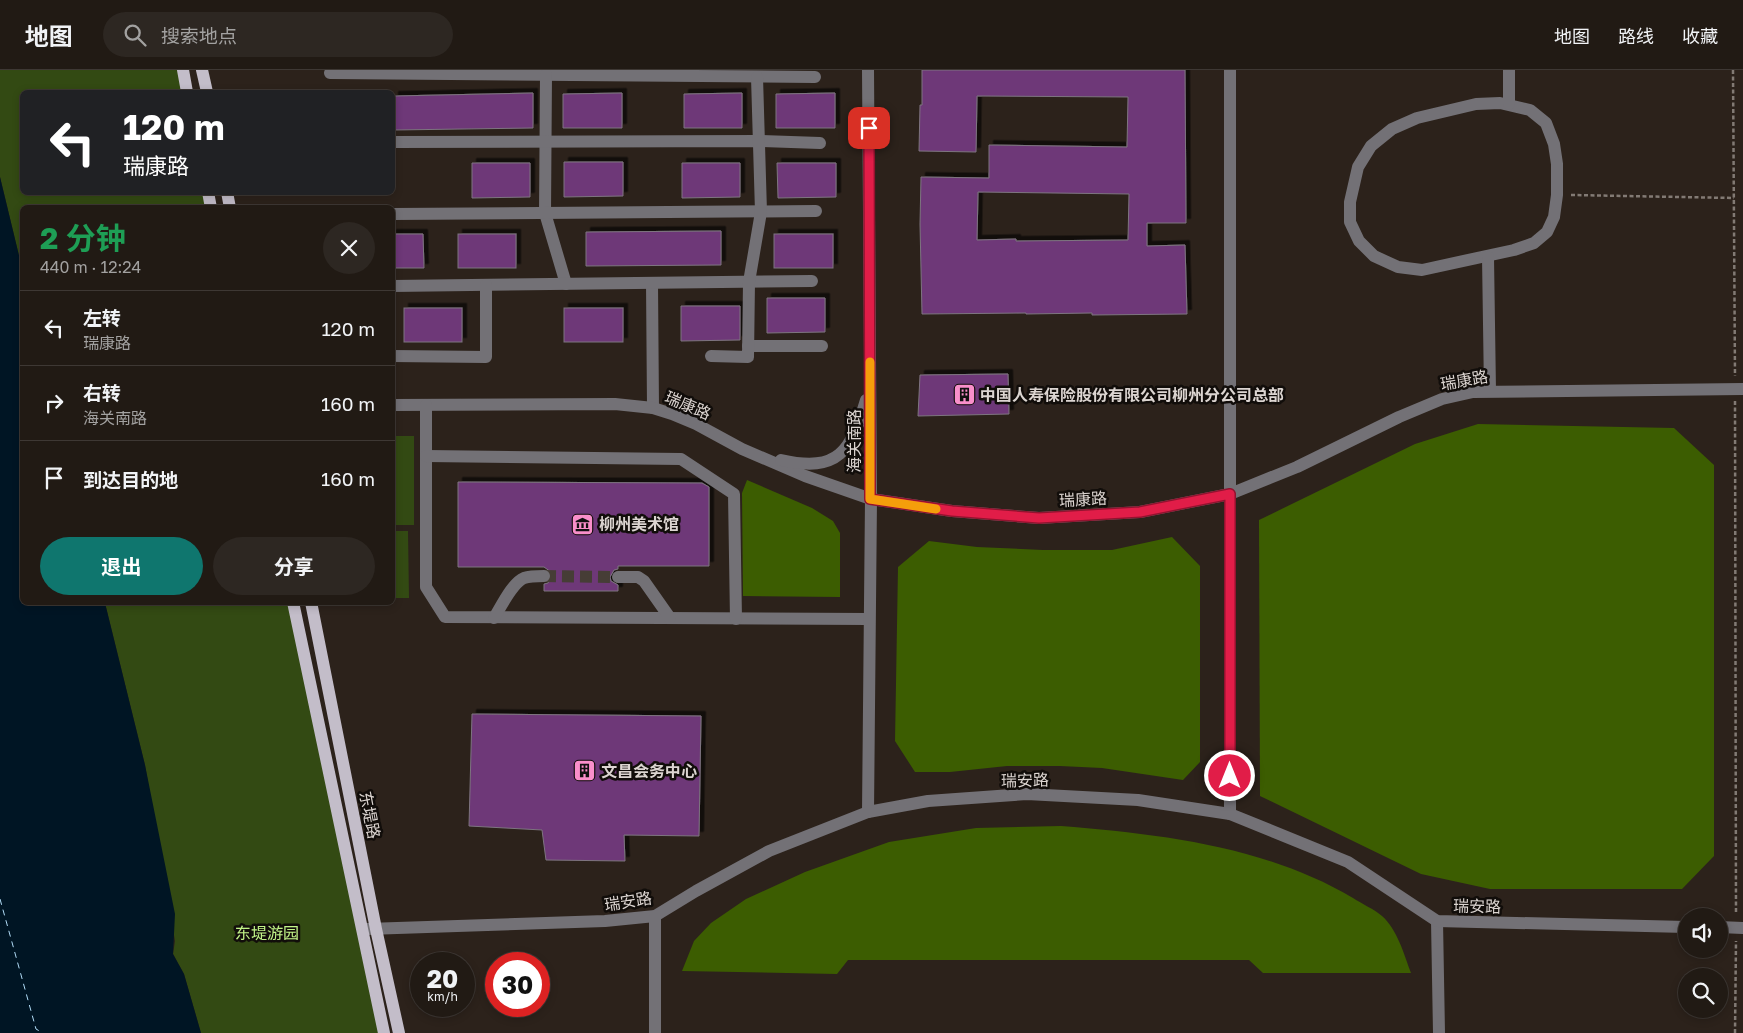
<!DOCTYPE html>
<html lang="zh">
<meta charset="utf-8">
<style>
:root{--surface:#211a14;--page:#2d2722;--text:#f1f3f6;--muted:#a2a1a0;--line:#3e3834;--accent:#0f766e}
body{margin:0;font-family:"Golos Text","Noto Sans SC",sans-serif;background:var(--page);color:var(--text);height:100vh;display:flex;flex-direction:column;font-size:19px;white-space:nowrap}
*{box-sizing:border-box;margin:0}
p{font-size:16px;color:var(--muted)}
.icon{flex:none;width:28px;height:28px;fill:none;stroke:currentColor;stroke-width:2;stroke-linecap:round;stroke-linejoin:round}
.map{position:relative;flex:1;overflow:hidden}
.side{position:absolute;left:20px;top:135px;width:375px;height:400px;display:flex;flex-direction:column;background:var(--surface);border-radius:8px;box-shadow:0 2px 8px #0003,0 0 0 1px var(--line)}
.side>*{flex:none}
.top-card{position:absolute;left:20px;top:20px;width:375px;height:105px;border-radius:8px;box-shadow:0 2px 8px #0003,0 0 0 1px var(--line);background:#202124;color:#fff;overflow:hidden}
.controls{position:absolute;left:1678px;top:838px;display:grid;gap:10px}
.controls a{display:grid;place-items:center;width:50px;height:50px;border-radius:50%;background:var(--surface);box-shadow:0 2px 8px #0003,0 0 0 1px var(--line);font-size:25px}
.speed{position:absolute;left:410px;top:882px;display:flex;gap:10px;font-size:25px;font-weight:700;text-align:center}
.speed>*{display:grid;place-content:center;width:65px;height:65px;border-radius:50%;background:var(--surface);box-shadow:0 2px 8px #0003,0 0 0 1px var(--line);line-height:1}
.speed small{font-size:12px;font-weight:400}
.speed .limit{border:8px solid #d22;background:#fff;color:#111}
.pin{position:absolute;display:grid;place-items:center;width:42px;height:42px;color:#fff;margin:-21px;border-radius:10px;box-shadow:0 2px 8px #0006}
.me{position:absolute;width:55px;margin:-28px;rotate:0deg;stroke-linejoin:round;filter:drop-shadow(0 0 4px #0008)}
.turn{display:flex;align-items:center;gap:18px;height:105px;padding:0 20px;font-size:22px}
.turn .icon{width:65px;height:65px;stroke-width:2.5}
.turn b{display:block;font-size:35px;line-height:42px}
.round{display:grid;place-items:center;flex:none;width:52px;height:52px;border-radius:26px;background:var(--page)}
.summary{display:flex;align-items:center;justify-content:space-between;height:85px;padding:0 20px}
h1{font-size:30px;font-weight:700;line-height:38px;color:#1e9e55}
.primary-button{display:flex;gap:10px;margin-top:auto;padding:10px 20px}
.primary-button a{flex:1;height:58px;border-radius:30px;background:var(--accent);color:#fff;font-size:20px;font-weight:700;line-height:58px;text-align:center}
.primary-button a+a{background:var(--page);color:var(--text)}
ul{padding:0;list-style:none}
li{display:flex;align-items:center;gap:15px;height:75px;padding:0 20px;border-top:1px solid var(--line)}
li div{flex:1}
li b{display:block;font-size:19px}
li em{font-style:normal}
header{display:flex;align-items:center;gap:30px;box-sizing:border-box;height:70px;padding:0 25px;background:var(--surface);border-bottom:1px solid var(--line)}
header strong{font-size:24px}
nav{display:flex;gap:28px;margin-inline-start:auto;font-size:18px}
.search{width:350px;height:45px;background:var(--page);display:flex;align-items:center;gap:12px;box-sizing:border-box;padding:0 18px;border-radius:28px;color:var(--muted);font-size:19px}
.map>svg:first-child{display:block}
</style>
<header>
<strong>地图</strong>
<div class="search"><svg class="icon" aria-label="search" viewBox="0 0 24 24"><circle cx="10" cy="10" r="6"/><path d="M15 15l6 6"/></svg>搜索地点</div>
<nav><a>地图</a><a>路线</a><a>收藏</a></nav>
</header>
<div class="map">
<svg width="1743" height="963" viewBox="0 0 1743 963">
<defs>
<filter id="shadow"><feDropShadow dx="4.5" dy="-4.5" stdDeviation="0" flood-color="#0009"/></filter>
</defs>
<rect width="100%" height="100%" fill="#2c221b"/>
<g fill="#334a13">
<path d="M0,0H183L187,22H22V122L208,123L211,137L22,138V198L0,107Z"/>
<rect x="393" y="366" width="21" height="89"/>
<path d="M392,461H408L409,528H393Z"/>
<path d="M105,533H293L384,963H201L184,904L173,884L175,871L145,695Z"/>
</g>
<g fill="#3c5d01">
<path d="M1478,354L1674,358L1714,395V786L1682,819H1490L1421,804L1260,726L1259,450L1415,374Z"/>
<path d="M747,410L812,438L833,451L840,463V527L743,526L742,423Z"/>
<path d="M1172,467L1200,496V692L1183,710L1102,698L1060,696H1007L950,702H915L895,671L898,497L929,471L977,477L1043,480H1112Z"/>
<path d="M1061,756C1160,764 1265,776 1353,828C1362,834 1374,839 1382,846C1397,859 1404,884 1411,903H1263L1249,890H848L837,904L682,901L694,871L711,853L746,829L805,802L889,772L976,758Z"/>
</g>
<path fill="#001524" d="M0,107L22,198V532L105,533L145,695L175,844L173,884L184,904L201,963H0Z"/>
<g fill="none" stroke-linecap="round" stroke-linejoin="round">
<path stroke="#b1dcf7" stroke-width="1" stroke-dasharray="6 5" stroke-linecap="butt" d="M0,829L36,959L43,963"/>
</g>
<g fill="#6e3978" stroke="#7e7580" fill-rule="evenodd" filter="url(#shadow)">
<path d="M922,0H1185L1186,153H1147V176L1185,175L1187,244L1092,245V243L1026,244V243L922,244L920,154L921,107L989,108V75L1127,77L1128,27L977,26L976,82L919,81L920,35H922ZM978,122L1129,124L1128,170L1016,171V169L977,170Z"/>
<path d="M533,23V58L394,60V26Z"/>
<path d="M622,23V58H563V24Z"/>
<path d="M742,23V58H684V24Z"/>
<path d="M835,23V58H776V24Z"/>
<path d="M564,92H623V126L564,127Z"/>
<path d="M472,93H530V127L472,128Z"/>
<path d="M682,93H740V127L682,128Z"/>
<path d="M777,93H836V127L778,128Z"/>
<path d="M721,161V195L586,196V162Z"/>
<path d="M392,164H423L424,198H392Z"/>
<rect x="458" y="164" width="58" height="34"/>
<rect x="774" y="164" width="59" height="34"/>
<path d="M767,228H825V262L767,263Z"/>
<path d="M681,236H740V270L681,271Z"/>
<rect x="404" y="238" width="58" height="34"/>
<rect x="564" y="238" width="59" height="34"/>
<path d="M1008,304L1009,344L918,346L920,305Z"/>
<path d="M458,412L702,413L709,417V496H618V499L614,500L610,507L611,511L618,515V521H544V514L548,513L552,506L551,502L544,497H458Z"/>
<path d="M472,644L701,646L699,766L624,765L625,791L546,790L542,760L469,756Z"/>
</g>
<g fill="none" stroke-linecap="round" stroke-linejoin="round">
<path stroke="#463d36" stroke-width="12" stroke-dasharray="12 6" stroke-linecap="butt" d="M544,506L618,507"/>
<g stroke="#827a74" stroke-width="2.5" stroke-dasharray="4 2.5" stroke-linecap="butt">
<path d="M1733,0L1735,306"/>
<path d="M1571,125L1734,128"/>
<path d="M1735,331L1736,843"/>
<path d="M1735,963L1736,871"/>
</g>
<g stroke="#737176" stroke-width="12">
<path d="M330,3L815,7"/>
<path d="M546,5L545,143L566,214"/>
<path d="M1500,33L1530,40L1546,53L1554,74L1557,94V125L1554,147L1547,162L1534,173L1514,180L1422,200L1398,197L1374,186L1359,171L1350,152V132L1358,97L1371,76L1392,59L1417,48L1476,34Z"/>
<path d="M1509,34V0"/>
<path d="M392,72L759,71L820,73"/>
<path d="M392,144L816,141"/>
<path d="M1488,187L1490,321"/>
<path d="M652,213L653,338"/>
<path d="M392,216L812,211"/>
<path d="M748,276H822"/>
<path d="M392,286L486,287V215"/>
<path d="M711,286L748,287L749,212L761,142L757,7"/>
<path d="M392,335L615,334L653,338L672,344L696,354L742,379L805,406L871,429L952,441L1039,448L1140,442L1230,424L1297,397L1399,347L1442,329L1473,322L1743,319"/>
<path d="M426,335V517L445,547L869,549"/>
<path d="M426,386L681,389L734,424L736,549"/>
<path d="M781,390C839,403 851,381 866,330"/>
<path d="M618,507H638L644,511L670,548"/>
<path d="M494,548C501,537 512,513 524,508C530,506 538,506 544,506"/>
<path d="M868,742L871,429L868,0"/>
<path d="M1230,744V0"/>
<path d="M1437,851L1439,963"/>
<path d="M1719,857L1743,858"/>
<path d="M367,859L605,851L655,846L696,821L769,781L868,742L928,731L1027,724L1138,730L1230,744L1348,792L1437,851L1686,857"/>
<path d="M655,963V846"/>
</g>
<g stroke="#c3bdc9" stroke-width="12">
<path d="M183,0L187,22"/>
<path d="M202,0L207,22"/>
<path d="M208,122L211,138"/>
<path d="M227,122L230,138"/>
<path d="M293,532L384,963"/>
<path d="M311,532L376,859L399,963"/>
</g>
</g>
<g fill="none" stroke-linecap="round" stroke-linejoin="round">
<defs>
<path id="route" d="M869,58L870,429L952,441L1039,448L1140,442L1230,424V706"/>
</defs>
<use href="#route" stroke="#92132f" stroke-width="12"/>
<use href="#route" stroke="#e11d48" stroke-width="9"/>
<path stroke="#f59e0b" stroke-width="9" d="M870,292V429L936,439"/>
</g>
<defs>
<symbol id="building-square" viewBox="-11 -11 22 22"><rect x="-9" y="-9" width="18" height="18" rx="4" fill="#f98fca" stroke="#110d0a"/><path d="M-4-6H4V6H1V3H-1V6H-4ZM-2.5-4.3h1.7v1.8h-1.7ZM.8-4.3h1.7v1.8H.8ZM-2.5-1h1.7V.8h-1.7ZM.8-1h1.7V.8H.8Z" fill="#111"/></symbol>
<symbol id="museum-square" viewBox="-11 -11 22 22"><rect x="-9" y="-9" width="18" height="18" rx="4" fill="#f98fca" stroke="#110d0a"/><path d="M0-6L6-3V-2H-6V-3ZM-5-1h2V3h-2ZM-1-1h2V3h-2ZM3-1h2V3H3ZM-6 4H6V6H-6Z" fill="#111"/></symbol>
</defs>
<g fill-rule="evenodd">
<use href="#building-square" x="952" y="312" width="25" height="25"/>
<use href="#museum-square" x="570" y="442" width="25" height="25"/>
<use href="#building-square" x="572" y="688" width="25" height="25"/>
</g>
<g text-anchor="middle" dominant-baseline="central" stroke-width="5" stroke-linejoin="round" paint-order="stroke">
<g font-size="16" fill="#dcd5d1" stroke="#110d0a">
<text transform="translate(1464 310) rotate(-10)">瑞康路</text>
<text transform="translate(688 335) rotate(23)">瑞康路</text>
<text transform="translate(854 371) rotate(-90)">海关南路</text>
<text transform="translate(1083 429) rotate(-3)">瑞康路</text>
<text transform="translate(1025 710) rotate(-1)">瑞安路</text>
<text transform="translate(370 745) rotate(79)">东堤路</text>
<text transform="translate(628 831) rotate(-9)">瑞安路</text>
<text transform="translate(1477 836) rotate(1)">瑞安路</text>
</g>
<g font-size="16" font-weight="bold" fill="#dcd5d1" stroke="#110d0a" text-anchor="start">
<text x="980" y="325">中国人寿保险股份有限公司柳州分公司总部</text>
<text x="599" y="454">柳州美术馆</text>
<text x="601" y="701">文昌会务中心</text>
</g>
<g font-size="16" fill="#c1f488" stroke="#110d0a">
<text x="267" y="863">东堤游园</text>
</g>
</g>
</svg>
<div class="controls">
<a><svg class="icon" aria-label="sound" viewBox="0 0 24 24"><path d="M4 9h4l5-4v14l-5-4H4zM17 9q2 3 0 6"/></svg></a>
<a><svg class="icon" aria-label="search" viewBox="0 0 24 24"><circle cx="10" cy="10" r="6"/><path d="M15 15l6 6"/></svg></a>
</div>
<div class="speed"><div>20<small>km/h</small></div><div class="limit">30</div></div>
<div class="pin" style="left:869px;top:58px;background:#d93025"><svg class="icon" aria-label="arrive" viewBox="0 0 24 24"><path d="M6 21V4h12l-3 4 3 4H6"/></svg></div>
<svg class="me" style="left:1230px;top:706px" viewBox="-20 -20 40 40"><circle r="17" fill="#e11d48" stroke="#fff" stroke-width="3"/><path d="M0-11L8 9 0 5-8 9z" fill="#fff"/></svg>
<div class="top-card">
<div class="turn"><svg class="icon" aria-label="left" viewBox="0 0 24 24"><path d="M17 20v-9H6M10 6l-5 5 5 5"/></svg><div><b>120 m</b>瑞康路</div></div>
</div>
<section class="side">
<div class="summary"><div><h1>2 分钟</h1><p>440 m · 12:24</p></div><a class="round"><svg class="icon" aria-label="close" viewBox="0 0 24 24"><path d="M6 6l12 12M18 6L6 18"/></svg></a></div>
<ul>
<li><svg class="icon" aria-label="left" viewBox="0 0 24 24"><path d="M17 20v-9H6M10 6l-5 5 5 5"/></svg><div><b>左转</b><p>瑞康路</p></div><em>120 m</em></li>
<li><svg class="icon" aria-label="right" viewBox="0 0 24 24"><path d="M7 20v-9h11M14 6l5 5-5 5"/></svg><div><b>右转</b><p>海关南路</p></div><em>160 m</em></li>
<li><svg class="icon" aria-label="arrive" viewBox="0 0 24 24"><path d="M6 21V4h12l-3 4 3 4H6"/></svg><div><b>到达目的地</b></div><em>160 m</em></li>
</ul>
<div class="primary-button"><a>退出</a><a>分享</a></div>
</section>
</div>
